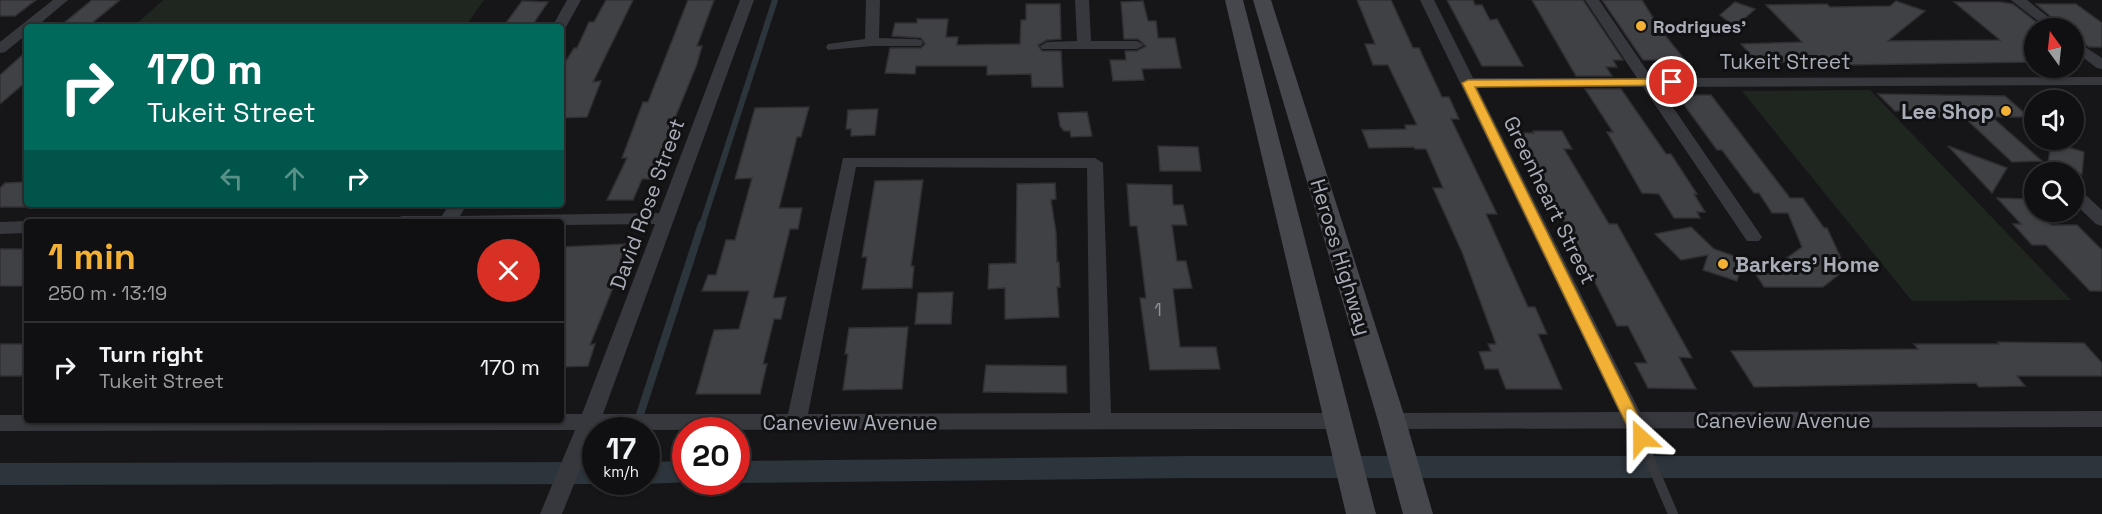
<!DOCTYPE html>
<meta charset="utf-8">
<style>
:root{--surface:#101012;--page:#1e1e20;--text:#f1f3f6;--muted:#9c9d9f;--line:#303032;--accent:#f2b134}
body{margin:0;font-family:"Space Grotesk",sans-serif;background:var(--page);color:var(--text);height:100vh;display:flex;flex-direction:column;font-size:22px;white-space:nowrap}
*{box-sizing:border-box;margin:0}
p{font-size:20px;color:var(--muted)}
.icon{flex:none;width:33px;height:33px;fill:none;stroke:currentColor;stroke-width:2;stroke-linecap:round;stroke-linejoin:round}
.map{position:relative;flex:1;overflow:hidden}
.drawer{position:absolute;left:24px;top:219px;width:540px;height:204px;display:flex;flex-direction:column;background:var(--surface);border-radius:6px;box-shadow:0 2px 4px #0004,0 0 0 2px var(--line)}
.drawer>*{flex:none}
.banner{position:absolute;left:24px;top:24px;width:540px;height:183px;border-radius:6px;box-shadow:0 2px 4px #0004,0 0 0 2px var(--line);background:#00695c;color:#fff;overflow:hidden}
.needle{width:39px;rotate:345deg}
.fabs{position:absolute;left:2024px;top:18px;display:grid;gap:12px}
.fabs a{display:grid;place-items:center;width:60px;height:60px;border-radius:50%;background:var(--surface);box-shadow:0 2px 4px #0004,0 0 0 2px var(--line);font-size:30px}
.speed{position:absolute;left:582px;top:417px;display:flex;gap:12px;font-size:30px;font-weight:700;text-align:center}
.speed>*{display:grid;place-content:center;width:78px;height:78px;border-radius:50%;background:var(--surface);box-shadow:0 2px 4px #0004,0 0 0 2px var(--line);line-height:1}
.speed small{font-size:15px;font-weight:400}
.speed .limit{border:9px solid #d22;background:#fff;color:#111}
.pin{position:absolute;display:grid;place-items:center;width:51px;height:51px;color:#fff;margin:-26px;border:3px solid #fff;border-radius:50%;box-shadow:0 2px 6px #0007}
.me{position:absolute;width:66px;margin:-33px;rotate:336deg;stroke-linejoin:round;filter:drop-shadow(0 0 4px #0008)}
.turn{display:flex;align-items:center;gap:21px;height:126px;padding:0 24px;font-size:27px}
.turn .icon{width:78px;height:78px;stroke-width:2.5}
.turn b{display:block;font-size:42px;line-height:51px}
.lanes{display:flex;align-items:center;height:57px;padding:0 24px;background:#0003;justify-content:center;gap:30px;direction:ltr}
.lanes .off{opacity:.35}
.round{display:grid;place-items:center;flex:none;width:63px;height:63px;border-radius:32px;background:var(--page)}
.overview{display:flex;align-items:center;justify-content:space-between;height:102px;padding:0 24px}
h1{font-size:36px;font-weight:700;line-height:45px;color:var(--accent)}
ul{padding:0;list-style:none}
li{display:flex;align-items:center;gap:18px;height:90px;padding:0 24px;border-top:2px solid var(--line)}
li div{flex:1}
li b{display:block;font-size:22px}
li em{font-style:normal}
.map>svg:first-child{display:block}
</style>
<div class="map">
<svg width="2102" height="514" viewBox="0 0 2102 514">
<rect width="100%" height="100%" fill="#161618"/>
<g fill="#1e261f">
<path d="M163,0H484L465,27H133Z"/>
<path d="M1870,90L2071,300L1912,301L1742,91Z"/>
</g>
<g fill="none" stroke-linecap="round" stroke-linejoin="round">
<path stroke="#2c353c" stroke-width="6" d="M702,225L775,0"/>
<path stroke="#2c353c" stroke-width="8" d="M635,430L702,224"/>
<g fill="#2c353c" fill-rule="evenodd">
<path d="M1190,456H2102V478H1190L736,483L732,482H736V461Z"/>
<path d="M686,461V482H690L646,484L638,482H646V462Z"/>
<path d="M596,462V482H604L596,484L0,485V463Z"/>
</g>
</g>
<g fill="#404145" stroke="#303034" stroke-width="1.5">
<path d="M0,0H36L15,16H0Z"/>
<path d="M92,0H120L87,27H59Z"/>
<path d="M606,0H633L593,82L601,81L587,117L561,118V69L574,48H577L589,22H594Z"/>
<path d="M688,0H714L697,46H702L697,64L666,140H673L667,157H661L651,179H642L633,200H607L627,158H622L643,102H648Z"/>
<path d="M1357,0H1391L1413,48H1419L1442,97H1449L1459,119H1451L1497,214H1486L1528,307H1535L1547,334H1538L1562,389H1506L1498,369H1485L1479,352L1491,351L1488,344H1496L1462,252L1433,188H1443L1426,149H1415L1414,147L1369,148L1362,130L1406,129L1405,125H1417L1388,65H1373L1365,44H1375Z"/>
<path d="M1447,0H1473L1475,5H1482L1490,20L1497,19L1523,66H1482Z"/>
<path d="M1532,0H1583L1623,60H1613L1617,67H1606L1612,76H1576Z"/>
<path d="M1602,0H1642L1660,29L1685,60H1643Z"/>
<path d="M522,1L548,2L531,27H503Z"/>
<path d="M1143,1L1148,21H1156L1158,38H1175L1181,68L1142,69L1144,80L1113,81L1110,60H1126L1125,51H1137L1146,46L1138,39H1124L1121,2Z"/>
<path d="M1896,1L1925,11L1888,41L2000,40L1954,2H2000L2013,4L2044,28H2034V62L1847,65L1823,62H1757L1741,44L1802,42L1766,5L1827,4L1830,7L1890,6Z"/>
<path d="M1735,2L1755,9L1735,27L1720,15Z"/>
<path d="M1026,4H1060L1061,39L1047,40L1038,45L1042,51H1061L1063,87H1032L1031,74L987,75V66H916L915,74L885,73L890,48H921L925,44L921,38L892,36L895,23H917V19H948L946,37H958L957,45L1020,44L1021,20H1026Z"/>
<path d="M2036,4H2076L2102,23V47H2089L2073,37V28H2064Z"/>
<path d="M27,51V81L0,104V75Z"/>
<path d="M1585,89H1621L1666,154H1671L1697,194H1694L1705,212H1697L1700,218H1674L1659,194L1642,193L1607,132H1613Z"/>
<path d="M1878,94L2005,96L2029,117H1992L2042,161L2012,162L1964,117H1933L1926,110L1895,111Z"/>
<path d="M1677,95H1711L1790,198H1803L1824,228H1827L1846,269L1823,287H1764L1748,262H1781L1802,247L1788,213H1772L1759,193H1754L1722,150H1717Z"/>
<path d="M809,107L801,137H797L779,208H802L798,229H790L773,298L786,297L781,319H774L763,364H767L760,394H696L714,330L739,329L749,291H702L708,275H716L726,240H735L752,178L735,179L755,108Z"/>
<path d="M878,109L875,135L851,136V129H846L848,110Z"/>
<path d="M1087,112L1092,136L1071,137L1070,131H1064L1060,126L1058,113Z"/>
<path d="M1533,131H1562L1572,149H1564L1609,224H1617L1692,358L1679,357L1696,389L1648,388L1635,363H1647L1628,326H1617L1563,219H1560L1525,153H1531L1522,133H1534Z"/>
<path d="M2051,142L2084,152L2082,174L2048,164Z"/>
<path d="M1158,146L1198,147L1201,171H1160Z"/>
<path d="M1948,146L2007,168L1992,193Z"/>
<path d="M923,180L911,266H914L912,288L862,289L867,257H862L875,181Z"/>
<path d="M27,182V207H0V188L5,183Z"/>
<path d="M1055,183L1056,199L1051,200L1056,232L1057,262H1059L1060,287H1057L1059,317L1005,319V288L988,289L989,264L1016,263L1017,184Z"/>
<path d="M1127,184L1172,185L1173,205H1183L1187,225H1172L1177,261H1186L1192,288L1173,289L1180,347H1216L1220,369L1150,370L1140,298H1146L1137,226H1130Z"/>
<path d="M1997,198L2025,199L2034,207V212H2038L2051,225H2077L2102,250V291H2090L2046,245H2032L2013,224H2021Z"/>
<path d="M1691,227L1714,249L1743,259L1737,281L1703,270L1708,255L1681,260L1655,234Z"/>
<path d="M625,244L612,290L590,345L595,344L588,366L561,367V247Z"/>
<rect x="0" y="249" width="27" height="37"/>
<path d="M953,292L951,324H915L918,293Z"/>
<path d="M908,327L902,389L843,390L848,354H845L849,328Z"/>
<path d="M1998,342L2084,343L2102,363V376H2017L2025,386L1979,387L1976,383L1754,387L1731,351L1918,349L1914,344H1999Z"/>
<path d="M0,344H27V369L21,376H0Z"/>
<path d="M986,365L1066,366L1067,393L983,392Z"/>
</g>
<g fill="none" stroke-linecap="round" stroke-linejoin="round">
<path stroke="#37383d" stroke-width="10" d="M1633,420L1673,514"/>
<g fill="#37383d" fill-rule="evenodd">
<path d="M53,0H68L36,27H27V34L5,52L0,53V42Z"/>
<path d="M567,0H581L566,27L561,31V27H552Z"/>
<path d="M740,0H754L603,414H788L843,158H1095L1103,163L1111,413H1340L1347,415L1350,421L1347,427L1340,429L596,430L562,514H540L575,430L0,431V415H27V420H561V414H582L655,224L561,225V222H393L396,218L402,216H442L449,204H467L460,216L659,213ZM856,167L1087,168L1090,413L808,414Z"/>
<path d="M866,0H880L879,38L916,39L921,40L923,43L921,46H872L828,50L826,47L828,44L865,39Z"/>
<path d="M1075,0H1089L1091,41H1137L1144,45L1137,49H1042L1040,46L1047,42L1077,41Z"/>
<path d="M1420,0H1434L1473,78H1637L1585,0H1599L1652,78L2102,77V85L1659,87L1762,237L1759,241H1747L1643,87H1477L1640,412L2102,411V427L1392,429L1385,427L1382,421L1385,415L1392,413L1619,412Z"/>
<path d="M2011,0H2027L2062,28H2047Z"/>
<path d="M2073,39L2102,58V69L2097,68L2073,50Z"/>
<path d="M2073,188L2079,189L2102,210V226L2096,224L2073,202Z"/>
<path d="M27,221L30,222H27V233L0,234V222Z"/>
</g>
<g fill="#45474d" fill-rule="evenodd">
<path d="M1225,0H1243L1376,514H1346Z"/>
<path d="M1253,0H1271L1406,421L1433,514H1403L1378,421Z"/>
</g>
</g>
<path fill="#f2b134" stroke="#9d7322" stroke-width="1.5" d="M1672,79L1676,80V85L1475,87L1649,438L1646,442L1641,444L1635,442L1633,438L1462,83L1468,80Z"/>
<g fill="#f2b134" stroke="#111113" stroke-width="2">
<circle cx="1641" cy="26" r="6"/>
<circle cx="2006" cy="111" r="6"/>
<circle cx="1723" cy="264" r="6"/>
</g>
<g text-anchor="middle" dominant-baseline="central" stroke-width="6" stroke-linejoin="round" paint-order="stroke">
<g font-size="18" font-weight="bold" fill="#a8adb8" stroke="#111113" text-anchor="start">
<text x="1653" y="26">Rodrigues'</text>
</g>
<g font-size="18" fill="#8e929b">
<text x="1158" y="309">1</text>
</g>
<g font-size="21" fill="#a8adb8" stroke="#111113">
<text x="1785" y="61">Tukeit Street</text>
<text transform="translate(1550 200) rotate(64)">Greenheart Street</text>
<text transform="translate(647 204) rotate(-70)">David Rose Street</text>
<text transform="translate(1341 257) rotate(73)">Heroes Highway</text>
<text x="1783" y="420">Caneview Avenue</text>
<text x="850" y="422">Caneview Avenue</text>
</g>
<g font-size="21" font-weight="bold" fill="#a8adb8" stroke="#111113" text-anchor="end">
<text x="1994" y="111">Lee Shop</text>
<text x="1735" y="264" text-anchor="start">Barkers' Home</text>
</g>
</g>
</svg>
<div class="fabs">
<a><svg class="needle" viewBox="-14 -14 28 28"><path d="M0-13l5 13h-10z" fill="#e53935"/><path d="M0 13l5-13h-10z" fill="#9c9d9f"/></svg></a>
<a><svg class="icon" aria-label="sound" viewBox="0 0 24 24"><path d="M4 9h4l5-4v14l-5-4H4zM17 9q2 3 0 6"/></svg></a>
<a><svg class="icon" aria-label="search" viewBox="0 0 24 24"><circle cx="10" cy="10" r="6"/><path d="M15 15l6 6"/></svg></a>
</div>
<div class="speed"><div>17<small>km/h</small></div><div class="limit">20</div></div>
<div class="pin" style="left:1672px;top:82px;background:#d93025"><svg class="icon" aria-label="arrive" viewBox="0 0 24 24"><path d="M6 21V4h12l-3 4 3 4H6"/></svg></div>
<svg class="me" style="left:1641px;top:438px" viewBox="-20 -20 40 40"><path d="M0-17L14 15 0 8-14 15z" fill="#f2b134" stroke="#fff" stroke-width="4"/></svg>
<div class="banner">
<div class="turn"><svg class="icon" aria-label="right" viewBox="0 0 24 24"><path d="M7 20v-9h11M14 6l5 5-5 5"/></svg><div><b>170 m</b>Tukeit Street</div></div>
<div class="lanes"><svg class="icon off" aria-label="left" viewBox="0 0 24 24"><path d="M17 20v-9H6M10 6l-5 5 5 5"/></svg><svg class="icon off" aria-label="ahead" viewBox="0 0 24 24"><path d="M12 20V5M6 11l6-6 6 6"/></svg><svg class="icon" aria-label="right" viewBox="0 0 24 24"><path d="M7 20v-9h11M14 6l5 5-5 5"/></svg></div>
</div>
<section class="drawer">
<div class="overview"><div><h1>1 min</h1><p>250 m · 13:19</p></div><a class="round" style="background:#d93025;color:#fff"><svg class="icon" aria-label="close" viewBox="0 0 24 24"><path d="M6 6l12 12M18 6L6 18"/></svg></a></div>
<ul>
<li><svg class="icon" aria-label="right" viewBox="0 0 24 24"><path d="M7 20v-9h11M14 6l5 5-5 5"/></svg><div><b>Turn right</b><p>Tukeit Street</p></div><em>170 m</em></li>
</ul>
</section>
</div>
